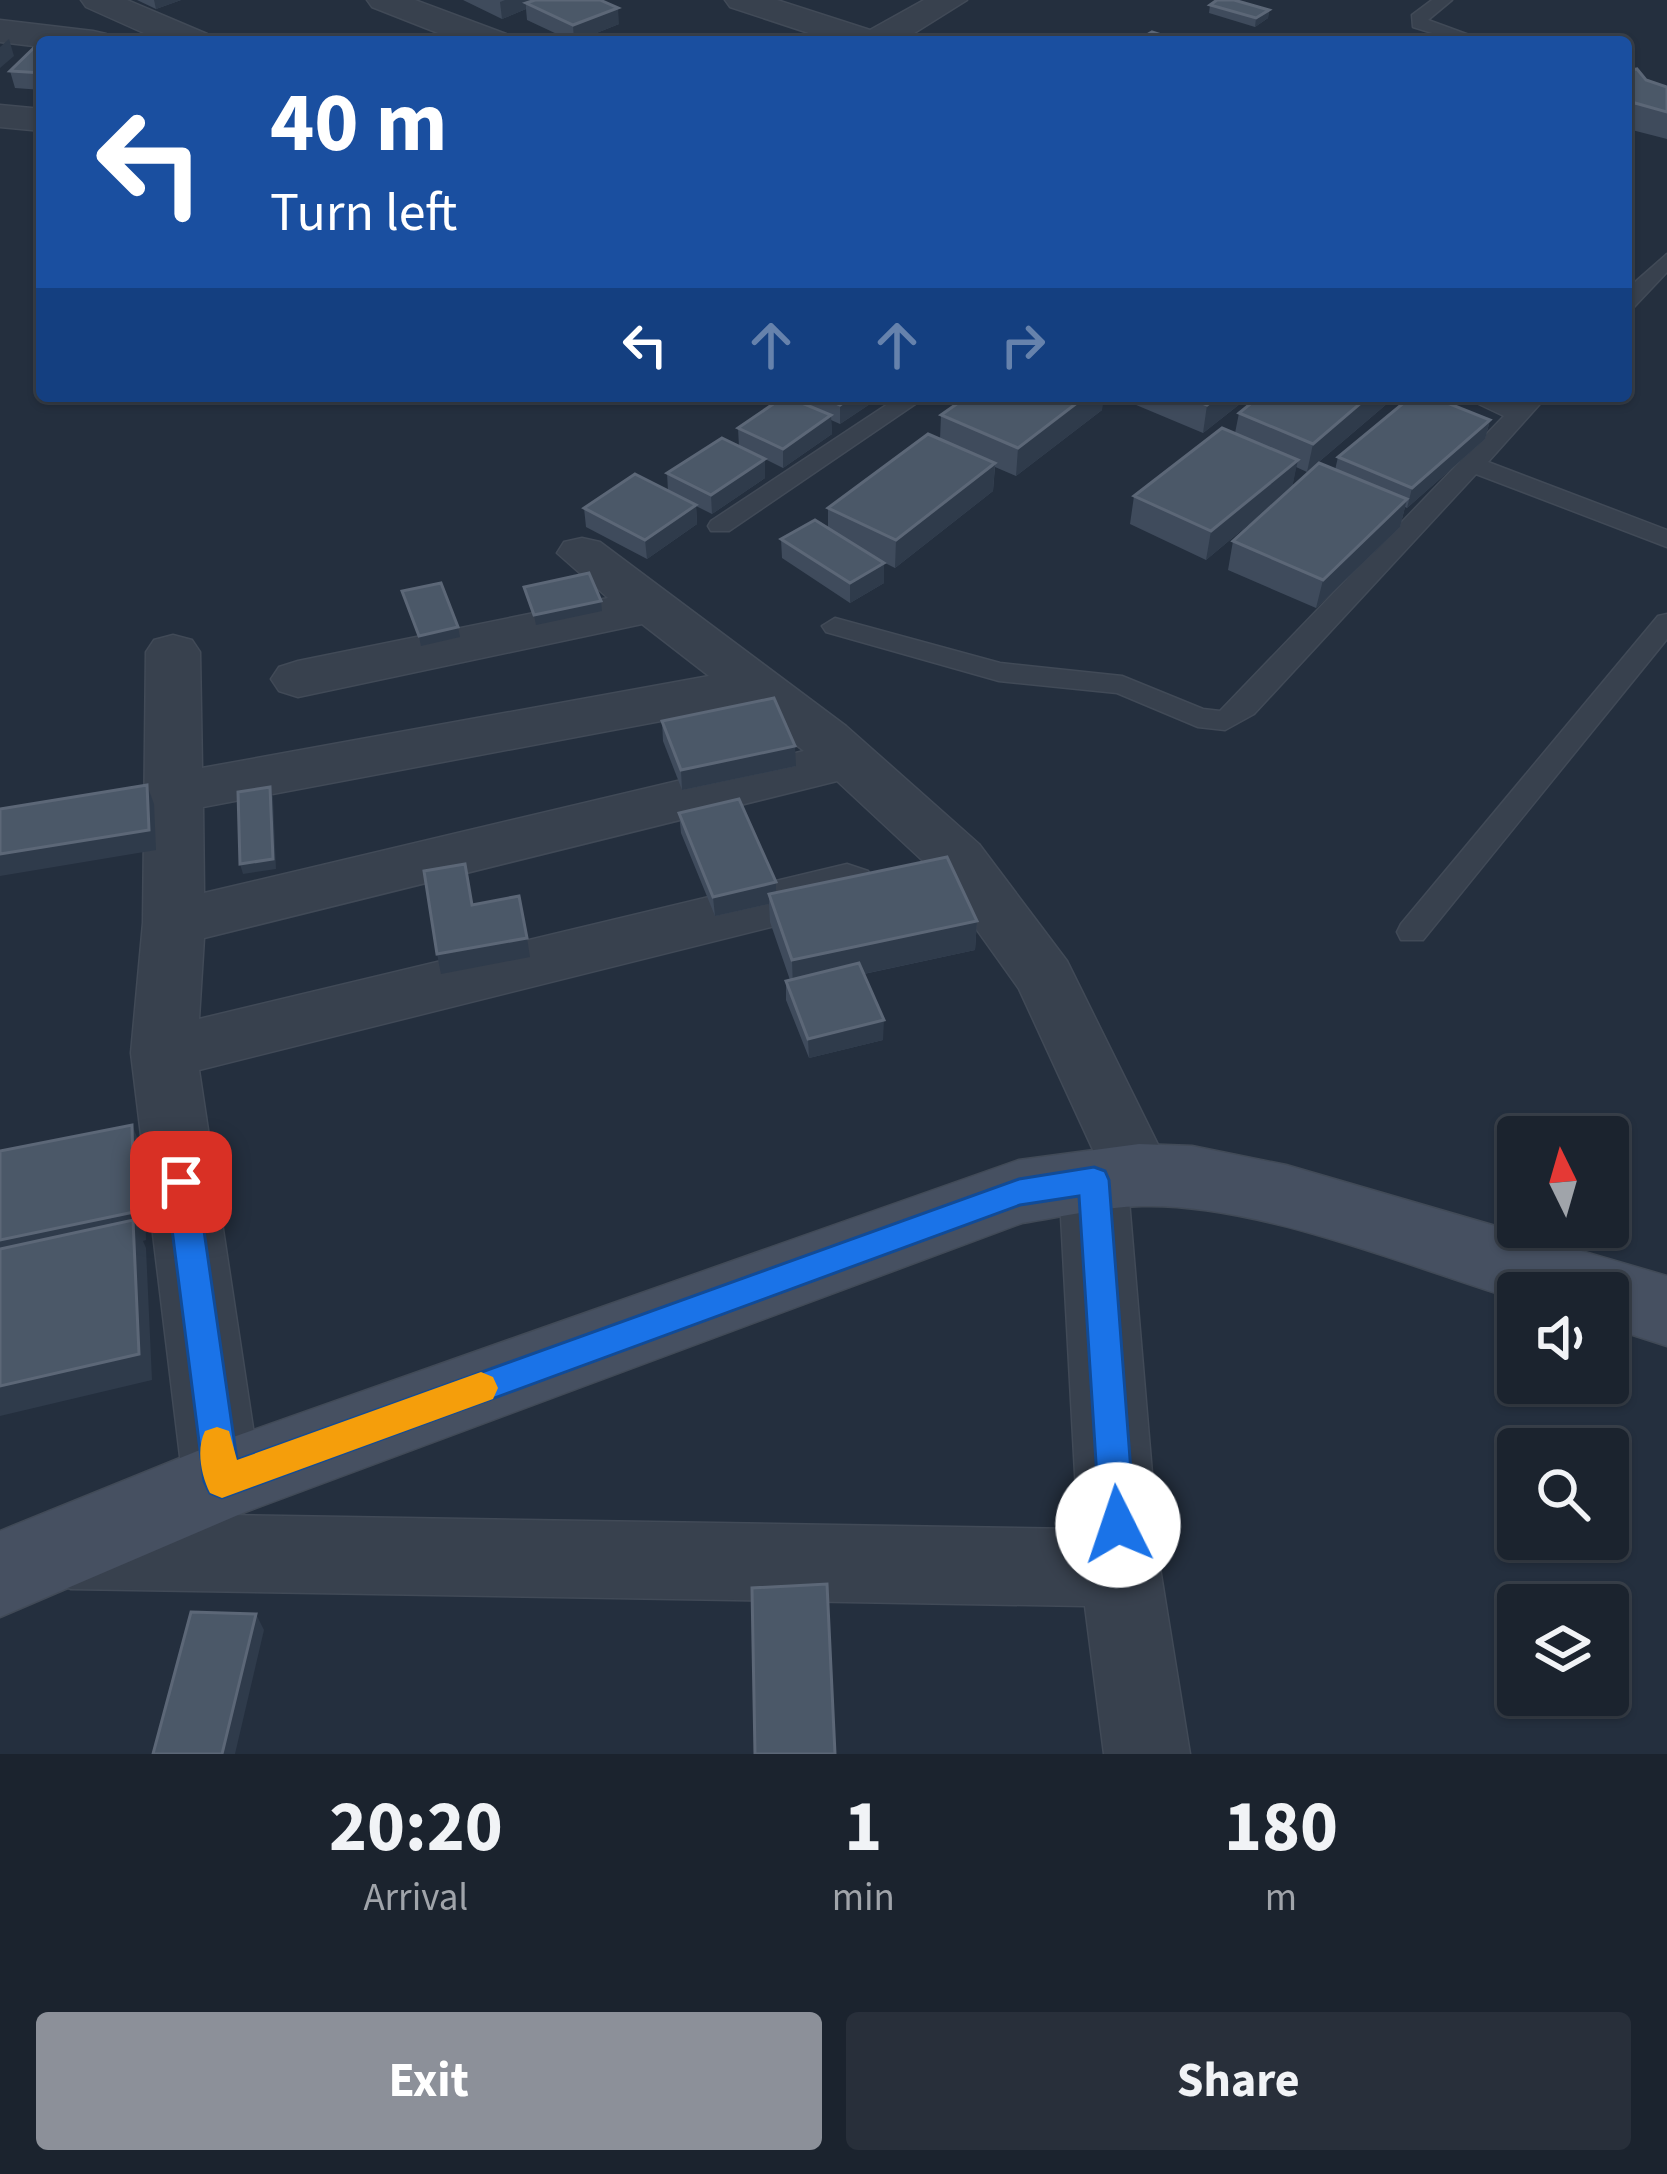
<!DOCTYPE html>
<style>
:root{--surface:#1b232e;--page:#282f3a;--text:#f1f3f6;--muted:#a0a4aa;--line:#39404a;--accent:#8c9099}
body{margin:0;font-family:"Source Sans 3",sans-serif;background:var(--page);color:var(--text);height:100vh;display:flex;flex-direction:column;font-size:45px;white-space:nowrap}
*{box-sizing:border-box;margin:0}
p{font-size:39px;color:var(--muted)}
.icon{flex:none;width:66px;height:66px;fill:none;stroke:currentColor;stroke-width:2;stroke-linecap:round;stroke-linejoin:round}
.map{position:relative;height:1754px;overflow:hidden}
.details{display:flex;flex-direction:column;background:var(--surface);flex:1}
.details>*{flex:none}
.guide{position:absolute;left:36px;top:36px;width:1596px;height:366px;border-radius:12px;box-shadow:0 3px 9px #0004,0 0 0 3px var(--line);background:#1a4fa0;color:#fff;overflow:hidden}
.needle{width:78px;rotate:355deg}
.controls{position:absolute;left:1497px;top:1116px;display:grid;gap:24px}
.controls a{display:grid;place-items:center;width:132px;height:132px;border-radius:12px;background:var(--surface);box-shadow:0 3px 9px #0004,0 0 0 3px var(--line);font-size:60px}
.pin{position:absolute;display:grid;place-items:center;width:102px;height:102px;color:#fff;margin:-51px;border-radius:24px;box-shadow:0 6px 18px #0006}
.me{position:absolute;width:132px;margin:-66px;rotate:356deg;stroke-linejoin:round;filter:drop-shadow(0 0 9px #0008)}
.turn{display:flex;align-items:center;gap:42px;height:252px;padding:0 36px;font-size:54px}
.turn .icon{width:156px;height:156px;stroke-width:2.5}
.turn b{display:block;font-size:84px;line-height:102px}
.lanes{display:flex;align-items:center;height:114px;padding:0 36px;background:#0003;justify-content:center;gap:60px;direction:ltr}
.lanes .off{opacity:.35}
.eta{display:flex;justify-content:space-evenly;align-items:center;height:204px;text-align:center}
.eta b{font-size:72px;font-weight:700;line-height:84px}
.cta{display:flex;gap:24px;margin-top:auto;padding:24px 36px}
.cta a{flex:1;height:138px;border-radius:12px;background:var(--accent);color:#fff;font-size:48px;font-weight:700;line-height:138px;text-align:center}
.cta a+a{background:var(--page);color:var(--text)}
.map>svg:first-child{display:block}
</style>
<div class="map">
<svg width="1667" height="1754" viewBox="0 0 1667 1754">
<rect width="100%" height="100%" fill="#242f3e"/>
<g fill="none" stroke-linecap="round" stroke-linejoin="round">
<defs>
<g id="lane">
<path d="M1432,0H1452L1428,20L1488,42H1461L1413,27L1412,15Z"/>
<path d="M1667,254V272L1634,307L1626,308V290Z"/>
<path d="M900,396H927L729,531H711L708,526L711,521Z"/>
<path d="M1462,396H1494L1515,404L1523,396H1547L1488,462L1667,530V547L1476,474L1254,714L1225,730L1198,727L1117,693L999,681L826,632L822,626L835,618L1000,663L1122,676L1203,709L1220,711L1504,416Z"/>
<path d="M1667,614V639L1423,940H1401L1397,932L1401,924L1658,616Z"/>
</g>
<g id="street">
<path d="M81,0H127L207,34L212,42H164L86,7Z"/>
<path d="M367,0H415L506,34L511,42H461L372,7Z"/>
<path d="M725,0H777L870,30L924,0H967L900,42H836L730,7Z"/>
<path d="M0,20L93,31L106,34L111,42H42V47L0,42Z"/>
<path d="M0,105L42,109V131L0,127Z"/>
<path d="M582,538L600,542L846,726L979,844L1067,961L1173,1175L1163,1195L1139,1203L1129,1200L1160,1568L1190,1754H1104L1085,1606L71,1589L43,1578L31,1551L43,1524L71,1513L217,1515L195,1507L183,1481L131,1053L143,923L146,652L154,640L173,635L192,640L200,652L202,768L709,676L642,624L298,697L279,691L271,679L279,667L298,661L608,598L557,553L564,542ZM746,705L804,751L204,893L203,807ZM837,781L937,874L1019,989L1094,1152L1069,1160L1059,1180L1078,1529L226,1515L249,1507L261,1481L199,1070L847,908L868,901L877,886L868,871L847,864L199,1019L204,938Z"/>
</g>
<path id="secondary" d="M1139,1144L1192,1146L1286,1165L1667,1276V1346L1608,1327V1293H1518V1300C1407,1266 1257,1203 1142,1206C1102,1207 1061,1217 1022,1223L245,1512L0,1617V1531L222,1441L1019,1160Z"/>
</defs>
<use href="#lane" stroke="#414a57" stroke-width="3"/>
<use href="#street" stroke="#414a57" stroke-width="3"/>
<use href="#secondary" stroke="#414a57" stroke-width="3"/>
<use href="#lane" fill="#38414e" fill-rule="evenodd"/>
<use href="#street" fill="#38414e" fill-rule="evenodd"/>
<use href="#secondary" fill="#465061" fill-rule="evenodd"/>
</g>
<g fill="#3f4b5c">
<path d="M137,0H181L156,9Z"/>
<path d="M463,0H600L619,24L574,42L527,20L526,9L502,19Z"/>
<path d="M1210,5L1269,10L1268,18L1255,27L1209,13Z"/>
<path d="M42,42V90L15,88L10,71Z"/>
<path d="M1626,71L1646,80L1667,87V139L1628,129L1626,130Z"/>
<path d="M801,396H882L840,424L831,420L832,434L783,468L765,459V478L712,514L696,506L697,524L647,559L586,527L584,508L668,491L667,473L739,447L738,428L801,402Z"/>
<path d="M968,396H1103L1102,410L1016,476L995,467L993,491L895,568L883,562L884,583L850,603L782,558L781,539L828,528V508L940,439L941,415Z"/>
<path d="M1130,396H1250L1203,433L1129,402Z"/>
<path d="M1260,396H1390L1389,402L1307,472L1296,467L1292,487L1335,470L1338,457L1490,420L1485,439L1407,508L1405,507L1400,527L1316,608L1228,570L1233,541L1279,499L1206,560L1130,524L1134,496L1235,433L1239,413Z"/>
<path d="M662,721L796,766L682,790L663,741Z"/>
<path d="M679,813L776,892L977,921L975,950L864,974L883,1040L809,1058L786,1000V981L790,980L770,922L769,904L715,916L681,833Z"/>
</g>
<g fill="#2f3b4b">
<path d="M154,0H181L156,9Z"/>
<path d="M505,0H551L526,3V9L502,19L500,2Z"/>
<path d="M618,8L619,24L574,42L573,25Z"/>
<path d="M1269,10L1268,18L1255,27L1256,18Z"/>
<path d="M9,39L14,56L0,68V47Z"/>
<path d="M1635,103L1628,129L1626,130V112Z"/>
<path d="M853,396H882L840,424V405Z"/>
<path d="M1086,396H1103L1102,410L1016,476L1018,448Z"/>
<path d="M1219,396H1250L1203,433L1207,405Z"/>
<path d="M1369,396H1390L1389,402L1307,472L1313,444Z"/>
<path d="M831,415L832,434L783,468V449Z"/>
<path d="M1490,420L1485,439L1407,508L1412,488Z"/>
<path d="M765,459V478L712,514L711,495Z"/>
<path d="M1298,460L1292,488L1206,560L1211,531Z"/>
<path d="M995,463L993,491L895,568L896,540Z"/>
<path d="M1407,499L1400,527L1316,608L1323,580Z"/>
<path d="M696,505L697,524L647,559L645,540Z"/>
<path d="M884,563V583L850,603V583Z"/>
<path d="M601,601L602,611L536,625L534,615Z"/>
<path d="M458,627L460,637L421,646L419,636Z"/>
<path d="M795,746L796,766L682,790L681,770Z"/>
<path d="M147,785L154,804L156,850L0,876V854Z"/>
<path d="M270,787L273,797L276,869L243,874L240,864Z"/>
<path d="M776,882V902L769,894V904L715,916L713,897Z"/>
<path d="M977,921L975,950L793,989L792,960Z"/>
<path d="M527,938L530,957L441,974L437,954Z"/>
<path d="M884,1020L883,1040L809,1058L808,1039Z"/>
<path d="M132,1125L144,1154L146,1240L143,1241L146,1248L152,1380L0,1416V1240Z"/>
<path d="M256,1614L264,1630L235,1754H222Z"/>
</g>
<g fill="#4b5868" stroke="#5c6777" stroke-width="3">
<path d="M535,0H600L618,8L573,25L526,3Z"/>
<path d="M1217,0H1234L1269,10L1256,18L1210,5Z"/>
<path d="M1152,32L1183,42H1135Z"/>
<path d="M909,36L927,42H897Z"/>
<path d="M1044,37L1060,42H1036Z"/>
<path d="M42,40L66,42H42V73L10,71Z"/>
<path d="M1637,69L1646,80L1667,87V112L1635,103L1626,112V71Z"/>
<path d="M785,396L831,415L783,449L738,428Z"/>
<path d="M820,396H853L840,405Z"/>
<path d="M968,396H1086L1018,448L941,415Z"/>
<path d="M1185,396H1219L1207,405Z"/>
<path d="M1260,396H1369L1313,444L1239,413Z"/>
<path d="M1412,396H1430L1490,420L1412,488L1338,457Z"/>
<path d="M1222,428L1298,460L1211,531L1134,496Z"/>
<path d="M928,434L995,463L896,540L828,508Z"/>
<path d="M722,438L765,459L711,495L667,473Z"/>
<path d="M1319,463L1407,499L1323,580L1233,541Z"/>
<path d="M635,474L696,505L645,540L584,508Z"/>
<path d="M815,520L884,563L850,583L781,539Z"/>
<path d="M589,573L601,601L534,615L524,587Z"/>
<path d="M441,583L458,627L419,636L402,591Z"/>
<path d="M774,698L795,746L681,770L662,721Z"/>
<path d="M147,785L149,830L0,854V809Z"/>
<path d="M270,787L273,859L240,864L238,792Z"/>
<path d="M739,799L776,882L713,897L679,813Z"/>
<path d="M947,857L977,921L792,960L769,894Z"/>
<path d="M465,864L472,905L519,896L527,938L437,954L424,871Z"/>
<path d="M859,963L884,1020L808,1039L786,981Z"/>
<path d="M132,1125L134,1212L0,1240V1151Z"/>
<path d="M133,1220L139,1354L0,1386V1249Z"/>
<path d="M827,1584L835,1754H755L752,1588Z"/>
<path d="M191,1612L256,1614L222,1754H153Z"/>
</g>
<path fill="#1a73e8" stroke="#114b97" stroke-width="3" d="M1094,1167L1105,1171L1109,1180L1135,1525L1130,1537L1118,1542L1105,1537L1100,1525L1079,1196L1020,1205L222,1498L210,1493L204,1481L166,1182L170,1173L181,1169L192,1173L197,1182L237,1460L1019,1179Z"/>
<path fill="#f59e0b" d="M481,1372L493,1377L498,1388L493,1399L222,1498L210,1493C201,1475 196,1449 205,1431L217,1427L229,1431L237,1460Z"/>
</svg>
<div class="controls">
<a><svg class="needle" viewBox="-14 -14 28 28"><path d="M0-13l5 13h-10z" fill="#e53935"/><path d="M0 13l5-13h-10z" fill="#a0a4aa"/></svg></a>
<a><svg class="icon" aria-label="sound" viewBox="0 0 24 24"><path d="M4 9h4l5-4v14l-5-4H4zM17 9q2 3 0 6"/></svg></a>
<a><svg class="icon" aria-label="search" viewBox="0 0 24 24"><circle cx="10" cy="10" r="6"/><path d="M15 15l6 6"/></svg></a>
<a><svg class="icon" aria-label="layers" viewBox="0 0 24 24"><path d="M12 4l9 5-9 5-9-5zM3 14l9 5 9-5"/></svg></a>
</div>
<div class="pin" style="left:181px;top:1182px;background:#d93025"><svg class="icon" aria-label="arrive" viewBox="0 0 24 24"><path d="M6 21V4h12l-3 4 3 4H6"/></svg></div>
<svg class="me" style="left:1118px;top:1525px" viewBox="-20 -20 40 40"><circle r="19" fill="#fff"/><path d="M0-13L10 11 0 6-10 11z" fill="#1a73e8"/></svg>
<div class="guide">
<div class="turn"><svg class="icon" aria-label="left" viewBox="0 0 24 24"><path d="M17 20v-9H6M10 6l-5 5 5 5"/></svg><div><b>40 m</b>Turn left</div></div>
<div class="lanes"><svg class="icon" aria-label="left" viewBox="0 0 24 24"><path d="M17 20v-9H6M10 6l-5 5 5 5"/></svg><svg class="icon off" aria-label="ahead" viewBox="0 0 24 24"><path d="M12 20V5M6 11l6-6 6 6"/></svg><svg class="icon off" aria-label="ahead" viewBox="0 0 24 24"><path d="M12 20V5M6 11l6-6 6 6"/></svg><svg class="icon off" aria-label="right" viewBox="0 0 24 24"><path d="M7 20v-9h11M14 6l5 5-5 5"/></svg></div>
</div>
</div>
<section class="details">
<div class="eta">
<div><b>20:20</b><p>Arrival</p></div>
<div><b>1</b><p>min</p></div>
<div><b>180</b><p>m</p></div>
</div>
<div class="cta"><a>Exit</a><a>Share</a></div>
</section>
